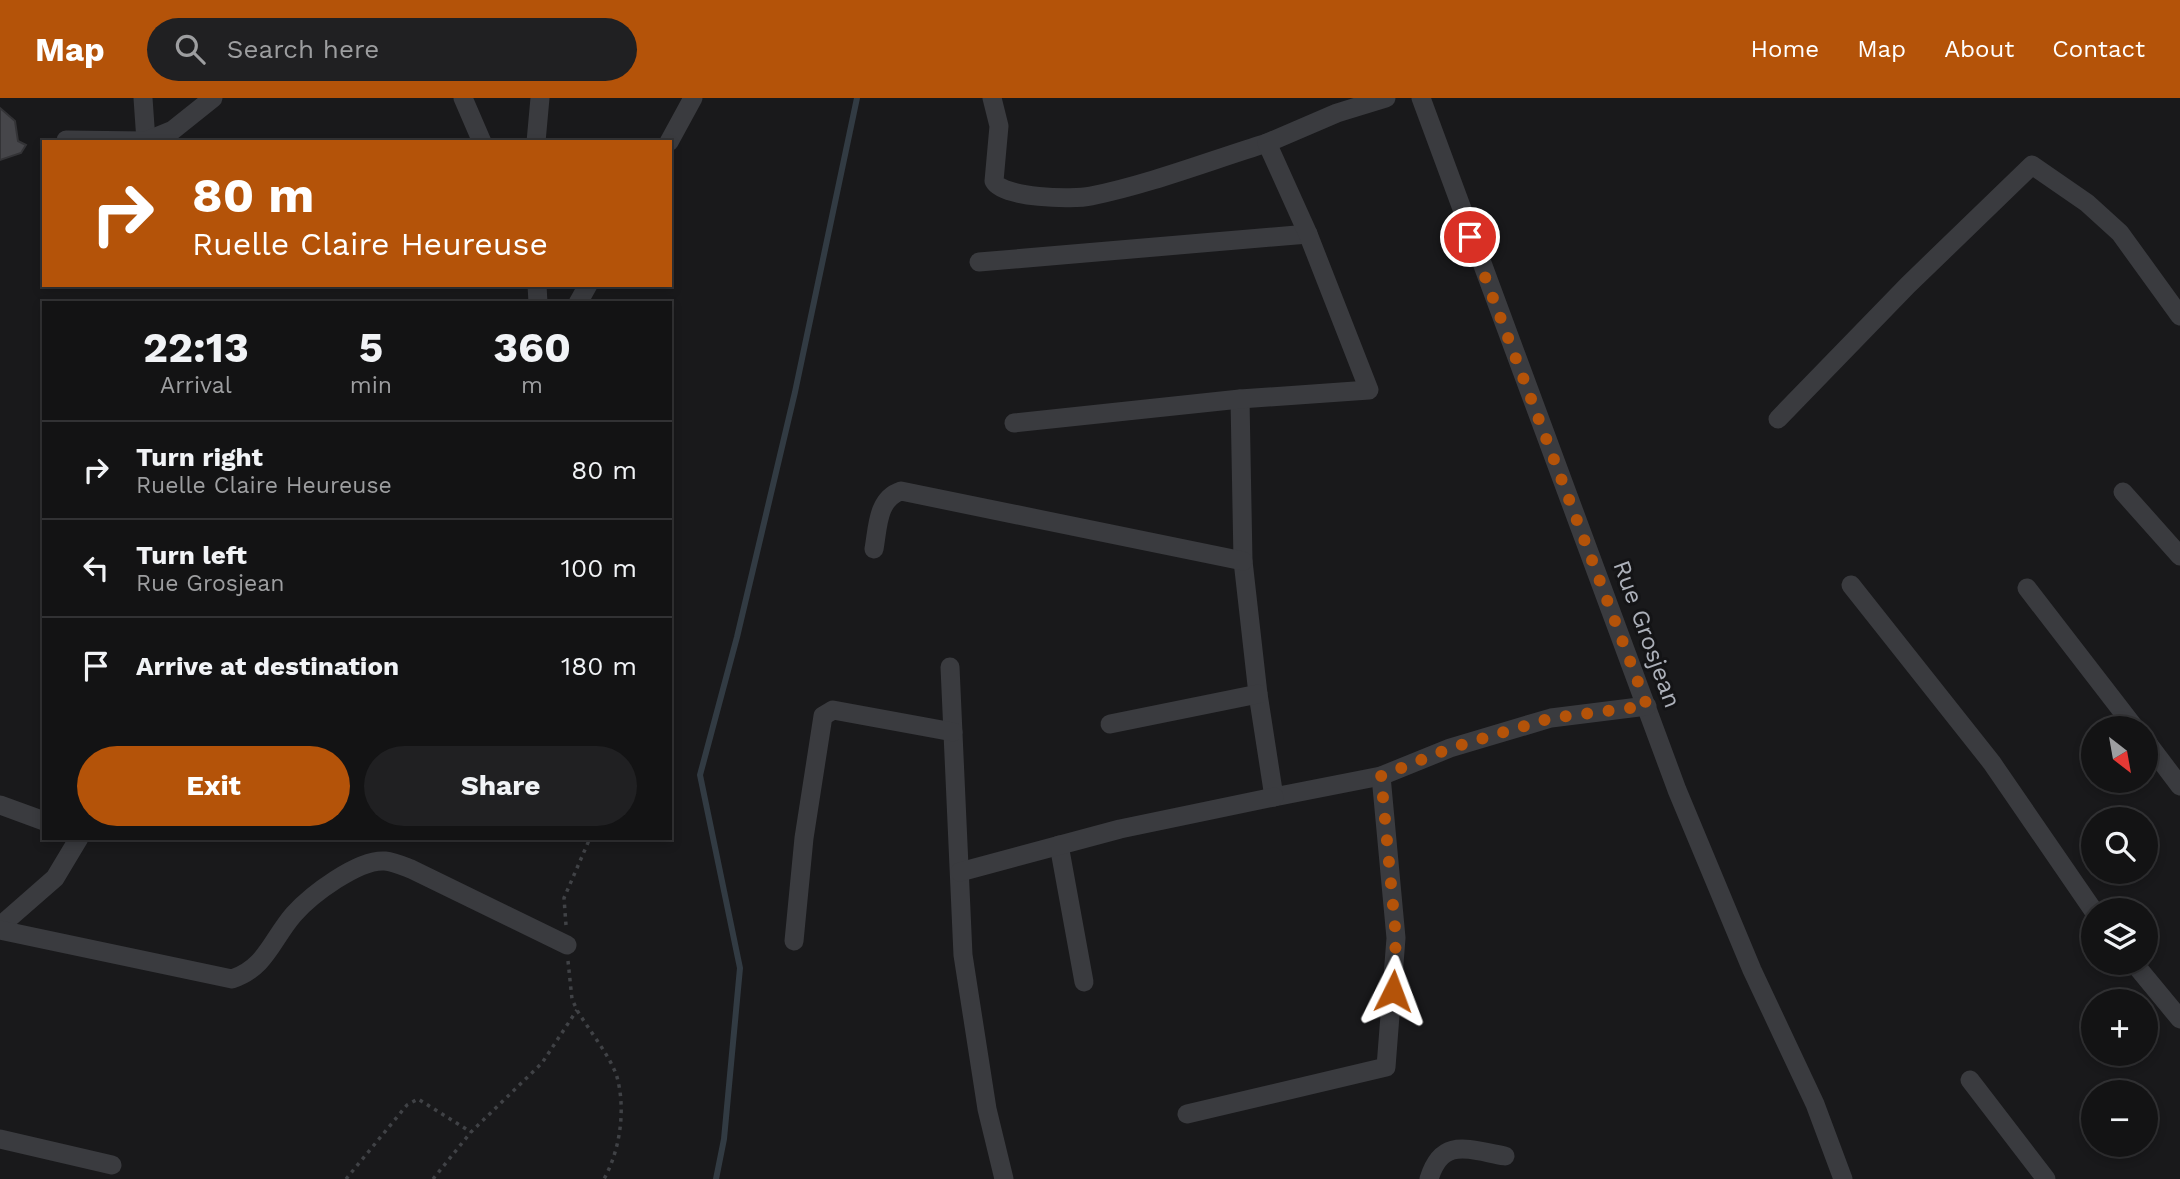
<!DOCTYPE html>
<meta charset="utf-8">
<style>
:root{--surface:#131314;--page:#202022;--text:#f1f3f6;--muted:#9d9ea0;--line:#323234;--accent:#b45309}
body{margin:0;font-family:"Work Sans",sans-serif;background:var(--page);color:var(--text);height:100vh;display:flex;flex-direction:column;font-size:26px;white-space:nowrap}
*{box-sizing:border-box;margin:0}
p{font-size:23px;color:var(--muted)}
.icon{flex:none;width:38px;height:38px;fill:none;stroke:currentColor;stroke-width:2;stroke-linecap:round;stroke-linejoin:round}
.map{position:relative;flex:1;overflow:hidden}
.side{position:absolute;left:42px;top:203px;width:630px;height:539px;display:flex;flex-direction:column;background:var(--surface);border-radius:0px;box-shadow:0 4px 10px #0003,0 0 0 2px var(--line)}
.side>*{flex:none}
.top-card{position:absolute;left:42px;top:42px;width:630px;height:147px;border-radius:0px;box-shadow:0 4px 10px #0003,0 0 0 2px var(--line);background:#b45309;color:#fff;overflow:hidden}
.needle{width:46px;rotate:149deg}
.buttons{position:absolute;left:2081px;top:618px;display:grid;gap:14px}
.buttons a{display:grid;place-items:center;width:77px;height:77px;border-radius:50%;background:var(--surface);box-shadow:0 4px 10px #0003,0 0 0 2px var(--line);font-size:35px}
.pin{position:absolute;display:grid;place-items:center;width:60px;height:60px;color:#fff;margin:-30px;border:4px solid #fff;border-radius:50%;box-shadow:0 2px 7px #0007}
.me{position:absolute;width:77px;margin:-38px;rotate:3deg;stroke-linejoin:round;filter:drop-shadow(0 0 5px #0008)}
.turn{display:flex;align-items:center;gap:24px;height:147px;padding:0 35px;font-size:32px}
.turn .icon{width:91px;height:91px;stroke-width:2.5}
.turn b{display:block;font-size:49px;line-height:60px}
.eta{display:flex;justify-content:space-evenly;align-items:center;height:119px;text-align:center}
.eta b{font-size:42px;font-weight:700;line-height:49px}
.action{display:flex;gap:14px;margin-top:auto;padding:14px 35px}
.action a{flex:1;height:80px;border-radius:42px;background:var(--accent);color:#fff;font-size:28px;font-weight:700;line-height:80px;text-align:center}
.action a+a{background:var(--page);color:var(--text)}
ul{padding:0;list-style:none}
li{display:flex;align-items:center;gap:21px;height:98px;padding:0 35px;border-top:2px solid var(--line)}
li div{flex:1}
li b{display:block;font-size:26px}
li em{font-style:normal}
header{display:flex;align-items:center;gap:42px;box-sizing:border-box;height:98px;padding:0 35px;background:var(--accent);color:#fff}
header strong{font-size:33px}
nav{display:flex;gap:38px;margin-inline-start:auto;font-size:24px}
.search{width:490px;height:63px;background:var(--page);display:flex;align-items:center;gap:18px;box-sizing:border-box;padding:0 24px;border-radius:38px;color:var(--muted);font-size:26px}
.map>svg:first-child{display:block}
</style>
<header>
<strong>Map</strong>
<div class="search"><svg class="icon" aria-label="search" viewBox="0 0 24 24"><circle cx="10" cy="10" r="6"/><path d="M15 15l6 6"/></svg>Search here</div>
<nav><a>Home</a><a>Map</a><a>About</a><a>Contact</a></nav>
</header>
<div class="map">
<svg width="2180" height="1081" viewBox="0 0 2180 1081">
<rect width="100%" height="100%" fill="#19191b"/>
<g fill="none" stroke-linecap="round" stroke-linejoin="round">
<path stroke="#323b43" stroke-width="6" d="M716,1081L724,1041L740,870L700,677L737,539L795,294L857,0"/>
</g>
<path fill="#46464a" stroke="#333336" stroke-width="2" d="M0,10L15,23L18,43L26,47L21,55L0,62Z"/>
<g fill="none" stroke-linecap="round" stroke-linejoin="round">
<g stroke="#404246" stroke-width="3.5" stroke-dasharray="3.5 5" stroke-linecap="butt">
<path d="M566,827L564,800L590,740"/>
<path d="M568,863L572,901L577,912C588,931 611,959 617,979C626,1012 620,1052 604,1081"/>
<path d="M346,1081L407,1007L418,1001L471,1034"/>
<path d="M433,1081L471,1034L542,965L577,912"/>
</g>
<g stroke="#3a3b3f" stroke-width="19">
<path d="M143,0L146,43"/>
<path d="M463,0L482,44"/>
<path d="M992,0L999,28L994,83C1002,100 1073,102 1091,98C1150,86 1209,63 1267,45"/>
<path d="M1421,0L1677,692L1752,872L1815,1006L1843,1081"/>
<path d="M66,42L146,43L173,32L213,0"/>
<path d="M536,44L540,0"/>
<path d="M669,44L693,0"/>
<path d="M979,164L1308,136"/>
<path d="M537,187L538,205"/>
<path d="M578,205L588,187"/>
<path d="M1240,301L1243,463L1258,596L1274,699L1381,678"/>
<path d="M1778,321L1908,187L2032,67L2087,105L2120,135L2180,218"/>
<path d="M1014,325L1240,301L1369,292L1308,136L1267,45L1337,15L1386,0"/>
<path d="M2123,394L2180,458"/>
<path d="M874,451C878,429 877,401 901,393L1243,463"/>
<path d="M1851,487L1992,665L2093,812"/>
<path d="M2027,490L2135,630"/>
<path d="M950,569L963,857L987,1011L1004,1081"/>
<path d="M1110,626L1258,596"/>
<path d="M2146,643L2180,688"/>
<path d="M0,707L44,723"/>
<path d="M1059,747L1084,884"/>
<path d="M960,774L1120,731L1274,699"/>
<path d="M0,828L55,780L79,740"/>
<path d="M0,832L232,881C266,870 272,841 294,816C311,797 358,761 385,763C394,764 403,768 411,771L567,847"/>
<path d="M794,843L804,740L823,618L833,612L953,634"/>
<path d="M2133,864L2180,921"/>
<path d="M1970,982L2046,1081"/>
<path d="M1187,1016L1386,969L1396,840L1381,678L1450,650L1551,620L1647,608"/>
<path d="M0,1041L112,1067"/>
<path d="M1429,1081C1442,1038 1469,1052 1505,1058"/>
</g>
</g>
<g fill="none" stroke-linecap="round" stroke-linejoin="round">
<path stroke="#b45309" stroke-width="12" stroke-dasharray="0 21.6" d="M1393,893L1396,840L1381,678L1451,650L1551,620L1647,608L1470,139"/>
</g>
<g text-anchor="middle" dominant-baseline="central" stroke-width="6" stroke-linejoin="round" paint-order="stroke">
<g font-size="24" fill="#acb0b9" stroke="#141416">
<text transform="translate(1647 536) rotate(70)">Rue Grosjean</text>
</g>
</g>
</svg>
<div class="buttons">
<a><svg class="needle" viewBox="-14 -14 28 28"><path d="M0-13l5 13h-10z" fill="#e53935"/><path d="M0 13l5-13h-10z" fill="#9d9ea0"/></svg></a>
<a><svg class="icon" aria-label="search" viewBox="0 0 24 24"><circle cx="10" cy="10" r="6"/><path d="M15 15l6 6"/></svg></a>
<a><svg class="icon" aria-label="layers" viewBox="0 0 24 24"><path d="M12 4l9 5-9 5-9-5zM3 14l9 5 9-5"/></svg></a>
<a>+</a>
<a>−</a>
</div>
<div class="pin" style="left:1470px;top:139px;background:#d93025"><svg class="icon" aria-label="arrive" viewBox="0 0 24 24"><path d="M6 21V4h12l-3 4 3 4H6"/></svg></div>
<svg class="me" style="left:1393px;top:893px" viewBox="-20 -20 40 40"><path d="M0-17L14 15 0 8-14 15z" fill="#b45309" stroke="#fff" stroke-width="4"/></svg>
<div class="top-card">
<div class="turn"><svg class="icon" aria-label="right" viewBox="0 0 24 24"><path d="M7 20v-9h11M14 6l5 5-5 5"/></svg><div><b>80 m</b>Ruelle Claire Heureuse</div></div>
</div>
<section class="side">
<div class="eta">
<div><b>22:13</b><p>Arrival</p></div>
<div><b>5</b><p>min</p></div>
<div><b>360</b><p>m</p></div>
</div>
<ul>
<li><svg class="icon" aria-label="right" viewBox="0 0 24 24"><path d="M7 20v-9h11M14 6l5 5-5 5"/></svg><div><b>Turn right</b><p>Ruelle Claire Heureuse</p></div><em>80 m</em></li>
<li><svg class="icon" aria-label="left" viewBox="0 0 24 24"><path d="M17 20v-9H6M10 6l-5 5 5 5"/></svg><div><b>Turn left</b><p>Rue Grosjean</p></div><em>100 m</em></li>
<li><svg class="icon" aria-label="arrive" viewBox="0 0 24 24"><path d="M6 21V4h12l-3 4 3 4H6"/></svg><div><b>Arrive at destination</b></div><em>180 m</em></li>
</ul>
<div class="action"><a>Exit</a><a>Share</a></div>
</section>
</div>
